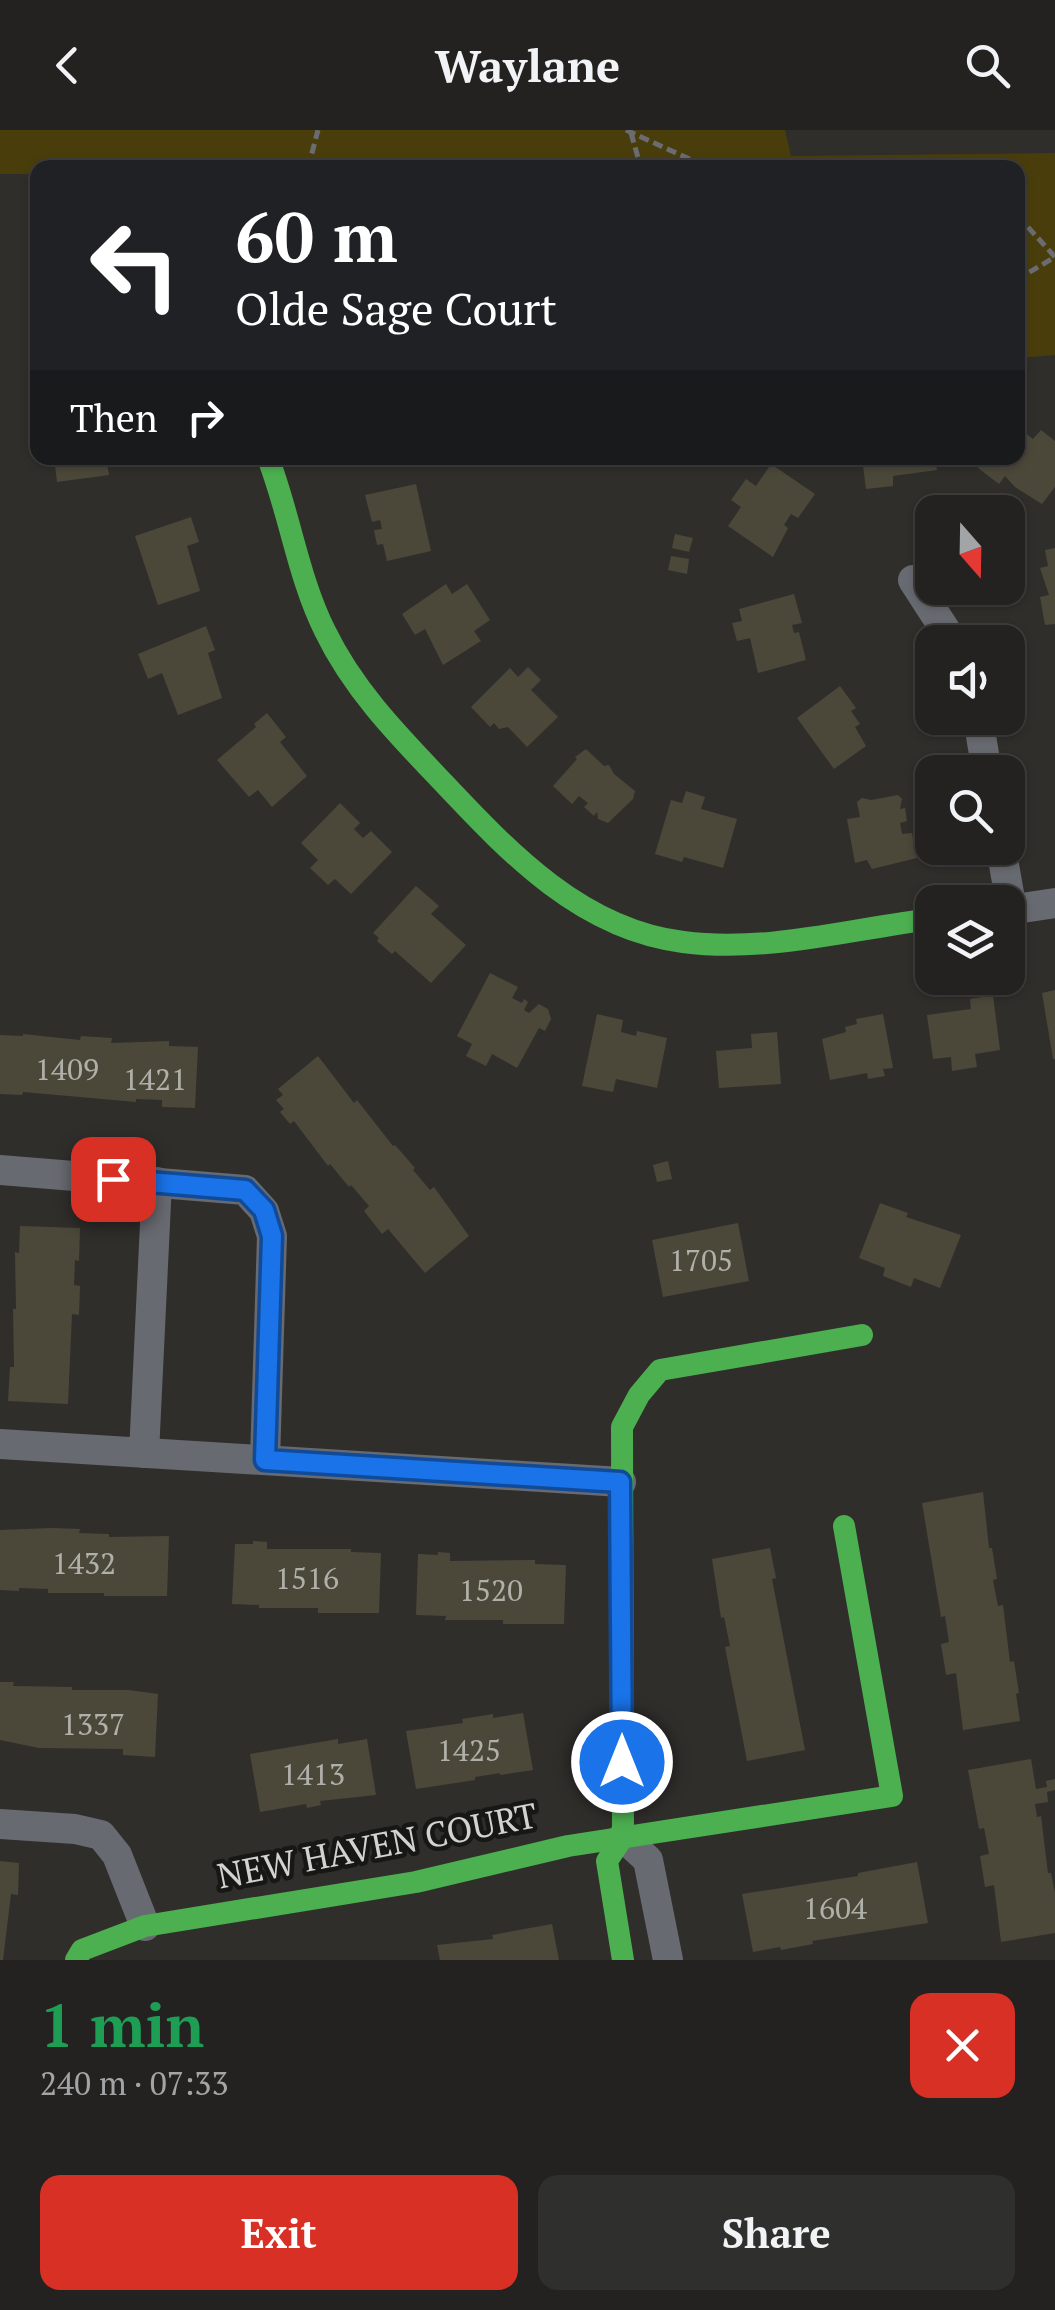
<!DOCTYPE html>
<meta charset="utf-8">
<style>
:root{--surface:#232220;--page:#2f2f2d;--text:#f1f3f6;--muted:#a3a4a5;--line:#403f3e;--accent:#d93025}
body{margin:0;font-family:"PT Serif",serif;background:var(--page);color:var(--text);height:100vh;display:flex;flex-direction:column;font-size:38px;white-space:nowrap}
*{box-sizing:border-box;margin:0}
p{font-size:32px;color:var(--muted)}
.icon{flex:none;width:55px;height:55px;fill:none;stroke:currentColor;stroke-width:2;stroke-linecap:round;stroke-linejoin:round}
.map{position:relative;height:1830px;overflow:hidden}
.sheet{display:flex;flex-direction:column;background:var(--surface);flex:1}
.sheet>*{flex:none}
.top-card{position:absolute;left:30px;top:30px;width:995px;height:305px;border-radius:20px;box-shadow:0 2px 8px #0004,0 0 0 2px var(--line);background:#202124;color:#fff;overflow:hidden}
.needle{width:65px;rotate:160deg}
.fabs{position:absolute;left:915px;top:365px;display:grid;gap:20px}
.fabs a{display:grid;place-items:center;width:110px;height:110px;border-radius:20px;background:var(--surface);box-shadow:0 2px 8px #0004,0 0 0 2px var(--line);font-size:50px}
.pin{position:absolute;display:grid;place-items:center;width:85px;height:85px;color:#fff;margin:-42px;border-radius:20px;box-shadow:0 5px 15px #0006}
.me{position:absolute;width:110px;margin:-55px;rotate:0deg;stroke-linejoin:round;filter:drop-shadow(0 0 8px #0008)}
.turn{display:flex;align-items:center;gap:35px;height:210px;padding:0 40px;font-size:45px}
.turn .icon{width:130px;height:130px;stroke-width:2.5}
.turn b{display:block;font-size:70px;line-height:85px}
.then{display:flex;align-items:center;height:95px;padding:0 40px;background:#0003;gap:20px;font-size:38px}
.round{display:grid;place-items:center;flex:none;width:105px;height:105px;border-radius:20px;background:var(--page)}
.head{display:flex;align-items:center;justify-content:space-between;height:170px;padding:0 40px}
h1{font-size:60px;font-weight:700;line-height:75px;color:#1e9e55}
.primary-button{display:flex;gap:20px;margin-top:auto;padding:20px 40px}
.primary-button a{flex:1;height:115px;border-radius:20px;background:var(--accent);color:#fff;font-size:40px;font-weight:700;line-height:115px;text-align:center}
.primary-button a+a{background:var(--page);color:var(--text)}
header{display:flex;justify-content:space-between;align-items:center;height:130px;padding:0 40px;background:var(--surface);font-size:45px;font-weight:700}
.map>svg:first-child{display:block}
</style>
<header><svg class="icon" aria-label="back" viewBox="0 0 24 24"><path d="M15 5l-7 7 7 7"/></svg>Waylane<svg class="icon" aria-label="search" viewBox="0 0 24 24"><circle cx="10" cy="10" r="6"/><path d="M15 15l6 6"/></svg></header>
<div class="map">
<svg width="1055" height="1830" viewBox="0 0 1055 1830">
<rect width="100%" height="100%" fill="#2f2e2b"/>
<path fill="#493e0b" d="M0,0H785L791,26L1055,23V225L1018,228V38H38L37,44H0Z"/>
<g fill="#4b483a">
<path d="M1018,297L1033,309L1041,300L1055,311V357L1042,374L1015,357L1005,346L999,354L978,338L986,328H1018Z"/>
<path d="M54,328H106L109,345L57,352Z"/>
<path d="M862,328H935L937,340L893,346V356L866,359Z"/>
<path d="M771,334L815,364L798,388L791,384L784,395L788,398L773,427L728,396L741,377L731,370L746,349L756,356Z"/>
<path d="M416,354L431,421L387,431L383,414L377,415L374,400L382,399L380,390L372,392L365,365Z"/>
<path d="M191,387L199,412L187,416L200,461L158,475L135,406Z"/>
<path d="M675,404L693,408L689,422L672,418Z"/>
<path d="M1055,418V494L1045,495L1040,467L1049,465L1040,438L1048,436L1045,420Z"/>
<path d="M671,426L689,429L687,444L668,440Z"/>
<path d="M446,454L452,464L467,454L490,490L474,501L481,511L443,535L425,499L415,505L402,484Z"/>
<path d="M794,464L802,493L792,495L794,503L799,502L806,530L758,543L750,508L737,511L732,493L742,491L739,479Z"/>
<path d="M206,496L215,520L208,523L222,568L178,585L162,543L148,549L138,524Z"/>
<path d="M528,537L541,550L531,560L558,587L527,617L508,597L499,599L494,593L490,597L471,577L510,538L518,547Z"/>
<path d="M840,556L856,578L851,581L860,594L855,597L866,616L834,639L797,588Z"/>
<path d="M267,583L286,607L280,612L307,646L272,677L258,660L249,667L217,630L256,597L254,594Z"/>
<path d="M586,619L604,636L609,635L614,644L635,661L633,669L608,693L598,689L597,682L594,686L584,677L588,673L579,666L572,674L553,656L577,629L575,627Z"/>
<path d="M686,661L705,667L701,679L737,689L723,738L684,727L682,732L655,724L671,670L682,673Z"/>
<path d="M898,665L902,669L900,679L905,678L907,691L900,693L902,704L912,703L917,728L872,739L867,730L855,733L847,689L860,687L857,672L862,668L871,670Z"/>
<path d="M340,673L360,693L354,699L363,708L371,701L392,722L351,764L335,749L328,755L310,738L318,730L301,713Z"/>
<path d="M416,756L439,776L431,784L466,815L431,853L395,821L392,824L377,811L379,808L373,803Z"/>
<path d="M490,843L518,857L512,868L522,873L524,869L528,872L524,880L529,883L539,874L548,879L551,889L545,901L539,898L517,938L492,924L486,936L466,926L472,914L457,906Z"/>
<path d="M1055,860V929H1053L1042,863Z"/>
<path d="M993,865L1000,920L975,924L977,937L952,941L951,927L933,929L927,885L971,879L970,869Z"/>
<path d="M597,884L623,890L621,902L636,906L637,901L667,908L657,958L616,949L613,962L582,956Z"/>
<path d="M883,884L893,938L883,939L885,946L868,949L867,943L830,950L822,909L846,902L845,897L857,894L856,889Z"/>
<path d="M777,902L781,954L719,958L716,921L752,918L751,904Z"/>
<path d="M23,904L80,910L81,906L112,908L111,913L169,911V916L198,917L195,978L162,977V970L136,969V972L23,962L22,965L0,964V905L23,906Z"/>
<path d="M318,926L354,973L357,970L393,1016L395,1015L415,1038L413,1040L430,1060L434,1057L469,1106L425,1143L388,1099L382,1104L364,1081L369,1076L351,1055L349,1057L330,1034L328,1036L294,991L290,994L280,982L284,979L276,970L283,965L278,959Z"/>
<path d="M668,1031L672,1049L657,1052L653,1035Z"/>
<path d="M880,1073L908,1083L906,1087L961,1105L940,1158L914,1148L911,1157L883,1146L885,1138L859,1128Z"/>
<path d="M738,1093L749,1151L663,1167L652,1110Z"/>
<path d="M20,1096L80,1098L79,1131L75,1130L74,1155L80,1156L79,1185L72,1184L68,1274L8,1271L10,1237H14L13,1179H16L15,1122L19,1123Z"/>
<path d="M983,1362L989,1418H992L997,1449L993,1450L998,1476L1003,1475L1010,1532L1014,1531L1019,1563L1016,1564L1020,1591L963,1600L956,1543L946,1545L941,1514L949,1512L945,1486L941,1487L922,1373Z"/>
<path d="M52,1398L80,1399L79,1403L109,1404V1407L169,1406L167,1466H104V1463H48V1459L19,1458V1461L0,1460V1400Z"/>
<path d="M253,1411L267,1412V1419H351V1422L381,1423L379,1483H318V1478H259V1475L232,1474L235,1414H253Z"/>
<path d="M770,1418L776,1448L772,1449L805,1620L747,1631L725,1517L730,1516L724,1487L721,1488L712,1429Z"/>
<path d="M438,1422L450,1423V1431L535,1430V1434L566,1435L564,1494H503V1490H445L446,1486L416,1485L418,1424L438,1425Z"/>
<path d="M0,1552H14L13,1556L72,1557V1560H129L158,1564L155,1627L123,1625V1619L39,1618L0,1610Z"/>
<path d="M523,1583L533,1640L500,1645V1643L475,1647V1650L416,1659L406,1601L463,1593L462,1589L493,1584V1588Z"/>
<path d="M338,1609V1614L367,1609L376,1665L320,1671L321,1675L307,1678L306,1674L260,1682L250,1624Z"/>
<path d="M1031,1629L1036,1659L1047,1657L1046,1651L1055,1649V1660L1047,1662L1048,1672L1035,1674L1037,1687L1041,1686L1048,1743H1051L1055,1763V1803L1001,1812L994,1755L985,1757L980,1726L989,1724L984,1698L979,1699L968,1640Z"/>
<path d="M0,1731L19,1733L18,1765L11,1764L3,1830H0Z"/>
<path d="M917,1732L928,1793L812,1811L813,1814L781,1820L780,1817L753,1822L742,1764L858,1746V1743Z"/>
<path d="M552,1794L559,1830H440L437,1815L493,1809L492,1805Z"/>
</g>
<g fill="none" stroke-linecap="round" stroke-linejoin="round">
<g stroke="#6b6c71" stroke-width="5" stroke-dasharray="10 5" stroke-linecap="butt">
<path d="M626,0L709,38"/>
<path d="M631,3L641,38"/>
<path d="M308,38L318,0"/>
<path d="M1018,86L1055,127L1018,149"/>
</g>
<g stroke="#686a71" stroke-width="30">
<path d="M913,450L953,512"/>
<path d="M978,588L987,642"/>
<path d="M1001,718L1012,780"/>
<path d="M1008,780L1055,773"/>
<path d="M0,1040L245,1060L264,1081L272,1106L265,1330"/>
<path d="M0,1314L621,1352"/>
<path d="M144,1323L157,1052"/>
<path d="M0,1694L75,1699L101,1705L117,1725L145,1796"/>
<path d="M623,1707L648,1730L668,1830"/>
</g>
<g stroke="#4caf50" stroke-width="22">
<path d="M268,328C290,385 298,447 325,501C352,557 394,601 436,645C505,718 578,799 683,812C767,823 849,799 932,789"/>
<path d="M76,1830L82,1820L145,1796L416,1752L568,1716L892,1666L844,1396"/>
<path d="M623,1830L607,1731L623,1707L622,1297L639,1265L660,1240L862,1205"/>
</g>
</g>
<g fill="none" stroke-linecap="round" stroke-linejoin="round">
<defs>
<path id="route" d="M113,1049L245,1060L264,1080L272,1106L265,1330L620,1352L622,1632"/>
</defs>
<use href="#route" stroke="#114b97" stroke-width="25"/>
<use href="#route" stroke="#1a73e8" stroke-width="18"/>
</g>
<g text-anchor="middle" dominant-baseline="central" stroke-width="9" stroke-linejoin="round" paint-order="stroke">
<g font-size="30" fill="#b0b0aa">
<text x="67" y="939">1409</text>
<text x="155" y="949">1421</text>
<text x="701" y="1130">1705</text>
<text x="84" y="1433">1432</text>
<text x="307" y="1448">1516</text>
<text x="491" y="1460">1520</text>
<text x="93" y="1594">1337</text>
<text x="469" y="1620">1425</text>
<text x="313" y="1644">1413</text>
<text x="835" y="1778">1604</text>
</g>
<g font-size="35" fill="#d2d2cf" stroke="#171715">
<text transform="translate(377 1715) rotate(-11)">NEW HAVEN COURT</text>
</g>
</g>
</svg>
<div class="fabs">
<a><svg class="needle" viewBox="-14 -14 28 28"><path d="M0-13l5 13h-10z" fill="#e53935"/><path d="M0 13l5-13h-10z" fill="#a3a4a5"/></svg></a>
<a><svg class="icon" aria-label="sound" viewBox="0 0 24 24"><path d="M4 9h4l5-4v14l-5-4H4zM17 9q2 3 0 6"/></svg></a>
<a><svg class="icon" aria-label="search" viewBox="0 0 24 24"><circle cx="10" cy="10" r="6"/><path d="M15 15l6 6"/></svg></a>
<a><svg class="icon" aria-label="layers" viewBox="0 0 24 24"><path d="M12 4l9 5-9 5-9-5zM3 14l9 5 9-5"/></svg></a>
</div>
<div class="pin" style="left:113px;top:1049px;background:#d93025"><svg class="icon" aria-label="arrive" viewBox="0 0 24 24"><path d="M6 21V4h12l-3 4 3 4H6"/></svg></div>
<svg class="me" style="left:622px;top:1632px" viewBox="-20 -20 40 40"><circle r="17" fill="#1a73e8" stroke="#fff" stroke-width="3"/><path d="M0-11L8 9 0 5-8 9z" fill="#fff"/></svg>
<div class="top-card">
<div class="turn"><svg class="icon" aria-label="left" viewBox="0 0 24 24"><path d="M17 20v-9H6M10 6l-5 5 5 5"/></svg><div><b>60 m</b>Olde Sage Court</div></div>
<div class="then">Then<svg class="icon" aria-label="right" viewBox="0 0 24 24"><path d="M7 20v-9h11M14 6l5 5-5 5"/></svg></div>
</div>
</div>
<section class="sheet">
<div class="head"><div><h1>1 min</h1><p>240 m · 07:33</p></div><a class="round" style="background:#d93025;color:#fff"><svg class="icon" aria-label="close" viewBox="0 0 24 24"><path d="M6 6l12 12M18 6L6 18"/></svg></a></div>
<div class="primary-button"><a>Exit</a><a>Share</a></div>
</section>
